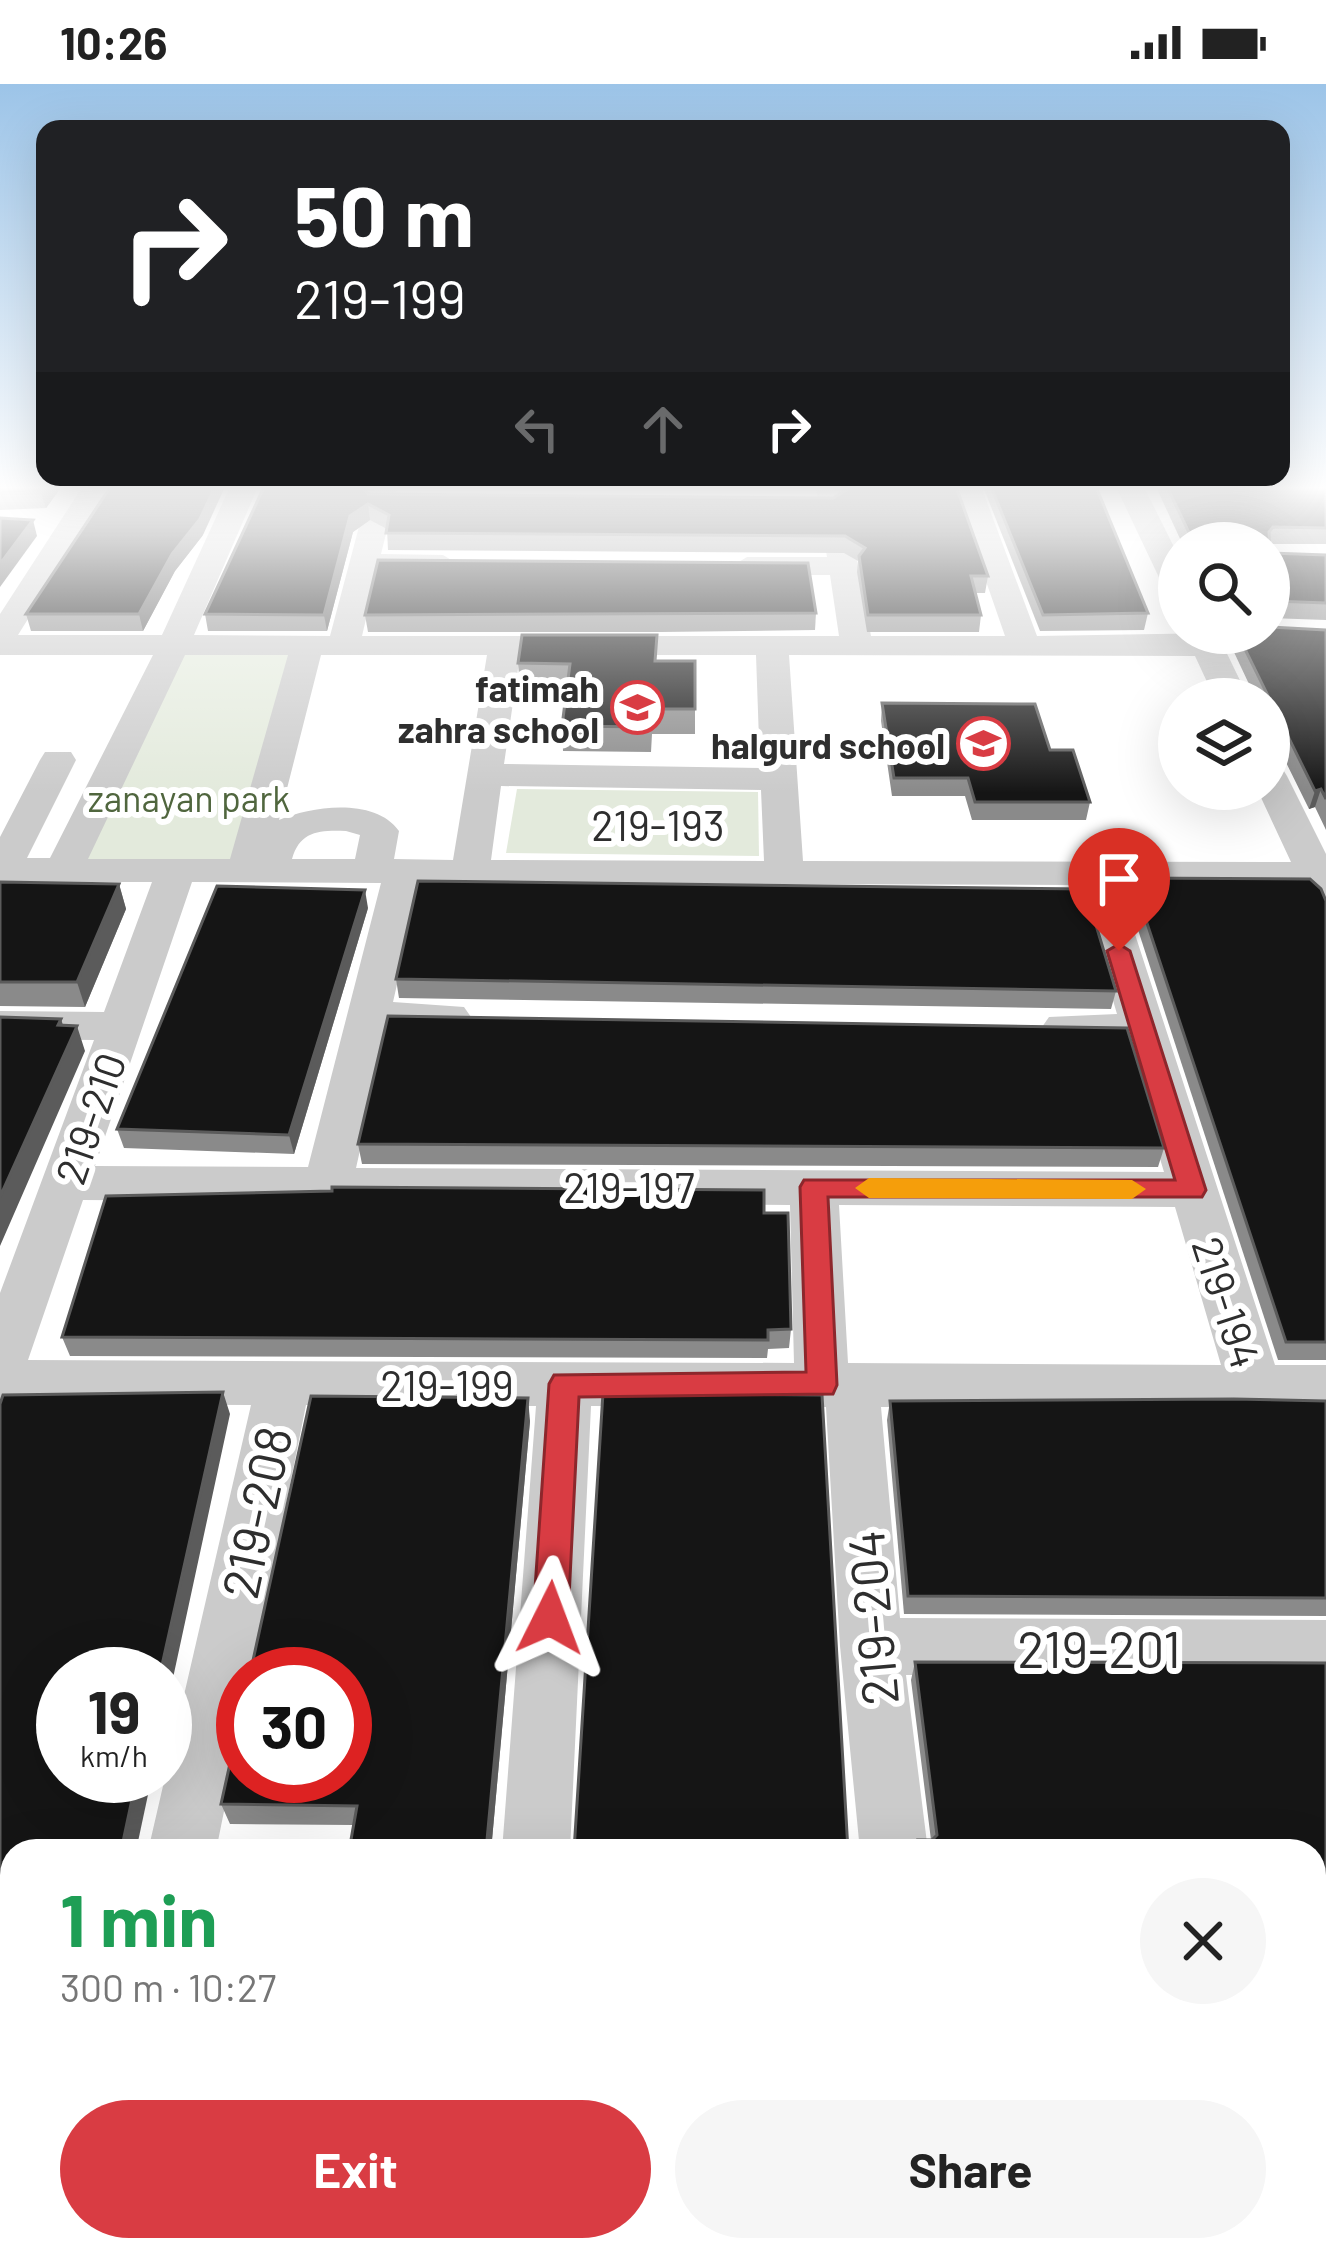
<!DOCTYPE html>
<meta charset="utf-8">
<style>
:root{--surface:#fff;--page:#f6f6f6;--text:#222;--muted:#767676;--accent:#d93c43}
body{margin:0;font-family:Barlow,sans-serif;background:var(--page);color:var(--text);height:100vh;display:flex;flex-direction:column;font-size:45px;white-space:nowrap}
*{box-sizing:border-box;margin:0}
p{font-size:39px;color:var(--muted)}
.icon{flex:none;width:66px;height:66px;fill:none;stroke:currentColor;stroke-width:2;stroke-linecap:round;stroke-linejoin:round}
.map{position:relative;flex:1;overflow:hidden}
.details{position:absolute;left:0px;top:1755px;width:1326px;height:423px;display:flex;flex-direction:column;background:var(--surface);border-radius:36px 36px 0 0;box-shadow:0 12px 48px #0002}
.details>*{flex:none}
.guide{position:absolute;left:36px;top:36px;width:1254px;height:366px;border-radius:24px;box-shadow:0 12px 48px #0002;background:#202124;color:#fff;overflow:hidden}
.buttons{position:absolute;left:1158px;top:438px;display:grid;gap:24px}
.buttons a{display:grid;place-items:center;width:132px;height:132px;border-radius:50%;background:var(--surface);box-shadow:0 12px 48px #0002;font-size:60px}
.speed{position:absolute;left:36px;top:1563px;display:flex;gap:24px;font-size:60px;font-weight:700;text-align:center}
.speed>*{display:grid;place-content:center;width:156px;height:156px;border-radius:50%;background:var(--surface);box-shadow:0 12px 48px #0002;line-height:1}
.speed small{font-size:30px;font-weight:400}
.speed .limit{border:18px solid #d22;background:#fff;color:#111}
.pin{position:absolute;display:grid;place-items:center;width:102px;height:102px;color:#fff;margin:-123px -51px;border-radius:50% 50% 50% 0;rotate:-45deg;box-shadow:0 0 12px #0007}
.pin .icon{rotate:45deg}
.me{position:absolute;width:132px;margin:-66px;rotate:3deg;stroke-linejoin:round;filter:drop-shadow(0 0 9px #0008)}
.turn{display:flex;align-items:center;gap:42px;height:252px;padding:0 60px;font-size:54px}
.turn .icon{width:156px;height:156px;stroke-width:2.5}
.turn b{display:block;font-size:84px;line-height:102px}
.lanes{display:flex;align-items:center;height:114px;padding:0 60px;background:#0003;justify-content:center;gap:60px;direction:ltr}
.lanes .off{opacity:.35}
.round{display:grid;place-items:center;flex:none;width:126px;height:126px;border-radius:63px;background:var(--page)}
.headline{display:flex;align-items:center;justify-content:space-between;height:204px;padding:0 60px}
h1{font-size:72px;font-weight:700;line-height:90px;color:#1e9e55}
.primary-button{display:flex;gap:24px;margin-top:auto;padding:24px 60px}
.primary-button a{flex:1;height:138px;border-radius:72px;background:var(--accent);color:#fff;font-size:48px;font-weight:700;line-height:138px;text-align:center}
.primary-button a+a{background:var(--page);color:var(--text)}
.status{display:flex;justify-content:space-between;align-items:center;height:84px;padding:0 60px;background:var(--surface);direction:ltr}
.status svg{height:33px;fill:currentColor}
.map>svg:first-child{display:block}
</style>
<div class="status"><b>10:26</b><svg viewBox="0 0 49 12"><path d="M0 12V9h3v3zM5 12V6h3v6zM10 12V3h3v9zM15 12V0h3v12zM26 1h20v11H26zM47 4h2v5h-2z"/></svg></div>
<div class="map">
<svg width="1326" height="2176" viewBox="0 0 1326 2176">
<rect width="100%" height="100%" fill="#fff"/>
<g fill="#e3eadc">
<path d="M296,564L246,787H70L179,567Z"/>
<path d="M517,705L758,708L759,772L506,769Z"/>
</g>
<g fill="none" stroke-linecap="round" stroke-linejoin="round">
<g fill="#cbcbcb" fill-rule="evenodd">
<path d="M81,405H109L18,551H162L229,405H257L194,551L330,552L369,405H397L381,470L443,471L458,480L443,489L377,488L362,552H839L830,491H747L732,482L747,473H827L816,405H844L871,552H1005L954,405H982L1037,552L1217,549L1249,615H1215L1195,572L789,571L803,777L1291,778L1257,705H1269V681L1282,684L1287,692L1326,770V822L1312,818L1302,802L1119,801L1275,1281H1326V1325L881,1323L900,1534L1326,1536V1592L906,1591L928,1767H860L840,1562L826,1323L591,1322L570,1767H502L536,1322L306,1321L252,1590H243V1633L216,1767H148L251,1321L0,1320V1209L94,956L0,955V927L104,928L152,798H0V753L40,676L45,668H71L76,676L27,774H50L153,571H0V530ZM185,571H288L230,775H88ZM321,571H487L453,776L394,775L399,747C375,713 311,722 279,736ZM520,571H756L760,684L504,680ZM501,702L761,706L764,777L491,776ZM346,747L360,751L355,775H292C300,747 319,746 346,747ZM192,798L381,799L308,1083L95,1082ZM420,799L1079,801L1117,930L1049,933L1042,943L1049,953L1125,958L1164,1088L356,1084L387,946L464,943L471,933L464,923L393,918ZM83,1116L790,1121L794,1279L28,1276ZM839,1121L1175,1123L1221,1281L848,1279Z"/>
<path d="M1117,405H1145L1179,473V513L1164,504Z"/>
<path d="M1314,1863L1326,1864V1936L1314,1935Z"/>
<path d="M55,2166H135L133,2176H53Z"/>
<path d="M471,2166H551L550,2176H470Z"/>
<rect x="886" y="2166" width="80" height="10"/>
</g>
</g>
<g fill="#8a8a8a">
<path d="M0,405H60L46,424L0,426Z"/>
<path d="M263,405H376L368,410L833,414L840,410L834,405H772H957L988,492L985,509H975L981,531L979,548H867L857,488L858,477L844,469L388,466L387,445L370,436L353,448L327,547H208L205,530Z"/>
<path d="M984,405H1097L1148,529L1144,546L1040,547Z"/>
<path d="M1157,405H1326V460H1270V469L1326,471V536L1269,534V459H1182Z"/>
<path d="M203,451L175,487L143,547H31L26,530Z"/>
<path d="M816,529L815,546L661,548H368L365,531Z"/>
<path d="M1326,546V746L1315,723L1309,725L1269,644V615H1256L1225,549Z"/>
<path d="M695,577V650H652L651,668L563,667L562,642L567,604L520,603L518,579Z"/>
<path d="M882,619L1050,666L1090,718L1086,736H972L965,712H892L881,637Z"/>
<path d="M1132,794L1326,817V1276H1278L1127,812Z"/>
<path d="M0,798L119,800L126,825L85,923L0,922Z"/>
<path d="M368,824L294,1070L124,1064L117,1045Z"/>
<path d="M396,895L1116,907L1111,925L399,914Z"/>
<path d="M358,1060L1164,1064L1158,1083L362,1080Z"/>
<path d="M764,1129L791,1245L789,1264L768,1265L767,1274L70,1272L62,1253Z"/>
<path d="M890,1317H1326V1532L904,1530L887,1336Z"/>
<path d="M530,1337L491,1767H349L354,1741L230,1740L221,1720Z"/>
<path d="M915,1578L1326,1579V1863L1314,1859V1767H915L918,1756H931L911,1596Z"/>
</g>
<g fill="#5b5b5b">
<path d="M44,405H60L46,424L41,409Z"/>
<path d="M214,405H224L203,451L175,487L143,547L139,530L172,470Z"/>
<path d="M368,420L370,436L353,448L327,547L324,531L350,432Z"/>
<path d="M33,436L37,452L0,503V480Z"/>
<path d="M1321,705L1315,723L1309,725L1315,707Z"/>
<path d="M119,800L126,825L85,923L77,898Z"/>
<path d="M365,806L368,824L294,1070L289,1051Z"/>
<path d="M61,935L69,959L77,942L85,967L0,1162V1113Z"/>
<path d="M223,1308L230,1330L165,1631V1590H160Z"/>
<path d="M528,1314L530,1337L491,1767H486Z"/>
<path d="M137,1692H152L136,1767H121Z"/>
<path d="M33,2166H50L48,2176H31Z"/>
<path d="M448,2166H455L454,2176H448Z"/>
</g>
<g fill="#151515" stroke="#5b5b5b" stroke-width="3">
<path d="M0,405H44L41,409L0,410Z"/>
<path d="M109,405H214L200,435L172,470L139,530H26Z"/>
<path d="M263,405H364L368,410L833,414L848,405H957L988,492H971L981,531H868L859,472L865,464L845,452L386,449L389,431L368,420L350,432L324,531L205,530Z"/>
<path d="M992,405H1097L1148,529L1043,531Z"/>
<path d="M1168,405H1326V444L1273,443L1269,448L1270,469L1326,471V519L1274,517L1269,528V459H1194Z"/>
<path d="M0,434L33,436L0,480Z"/>
<path d="M378,476L808,479L816,529L365,531Z"/>
<path d="M1269,543L1326,546V715L1321,705L1315,707L1237,549H1269Z"/>
<path d="M522,551H657L655,577H695V625H652L651,643L562,642L570,580L518,579Z"/>
<path d="M882,619L1035,620L1050,666H1073L1090,718H975L968,694H894Z"/>
<path d="M1132,794L1310,795L1321,805L1326,817V1258H1286Z"/>
<path d="M418,797L1085,805L1116,907L396,895Z"/>
<path d="M0,798L119,800L77,898H0Z"/>
<path d="M217,802L365,806L289,1051L117,1045Z"/>
<path d="M388,932L1127,944L1164,1064L358,1060Z"/>
<path d="M0,933L61,935L58,941L77,942L0,1113Z"/>
<path d="M332,1103L764,1106V1129H788L791,1245L768,1246V1256L62,1253L106,1112L332,1107Z"/>
<path d="M223,1308L160,1590H63V1692H137L121,1767H12V2166H33L31,2176H0V1320L3,1311Z"/>
<path d="M603,1309L822,1311L848,1767H574Z"/>
<path d="M311,1312L528,1314L486,1767H349L357,1722L221,1720L243,1621V1692H345V1590H250Z"/>
<path d="M1234,1315L1326,1317V1514L908,1512L890,1317Z"/>
<path d="M915,1578L1326,1579V1844L1314,1851V1767H920L918,1756H932L937,1751Z"/>
<path d="M126,2166H448V2176H124Z"/>
<path d="M549,2166H871L872,2176H549Z"/>
</g>
<linearGradient id="sky" x2="0" y2="1"><stop stop-color="#9cc4e8"/><stop offset="0.57" stop-color="#fff"/><stop offset="1" stop-color="#fff" stop-opacity="0"/></linearGradient>
<rect width="1326" height="709" fill="url(#sky)"/>
<path fill="#d93c43" stroke="#8d272c" stroke-width="3" d="M1119,860L1130,867L1206,1106L1202,1113H828L837,1301L833,1310L579,1313L568,1534L563,1545L550,1549L538,1545L533,1534L549,1300L554,1291L806,1288L800,1103L804,1096H1175L1107,867Z"/>
<path fill="#f59e0b" d="M869,1094L1132,1096L1146,1105L1132,1115L869,1114L855,1104Z"/>
<defs>
<symbol id="school-ring" viewBox="-11 -11 22 22"><circle r="9.5" fill="#fff" stroke="#d93c43" stroke-width="1.5"/><path d="M0-5L7-2L0 1L-7-2ZM-4 1L0 2.5L4 1V4Q0 6-4 4Z" fill="#d93c43"/></symbol>
</defs>
<g fill-rule="evenodd">
<use href="#school-ring" x="608" y="594" width="59" height="59"/>
<use href="#school-ring" x="954" y="630" width="59" height="59"/>
</g>
<g text-anchor="middle" dominant-baseline="central" stroke-width="12" stroke-linejoin="round" paint-order="stroke">
<g font-size="36" font-weight="bold" fill="#2e2e2e" stroke="#fff" text-anchor="end">
<text x="599" y="603">fatimah<tspan x="599" dy="41">zahra school</tspan></text>
<text x="945" y="660">halgurd school</text>
</g>
<g font-size="36" fill="#50663e" stroke="#fff">
<text x="189" y="713">zanayan park</text>
</g>
<g font-size="42" fill="#2e2e2e" stroke="#fff">
<text x="658" y="740">219-193</text>
<text transform="translate(89 1034) rotate(-71)">219-210</text>
<text x="629" y="1102">219-197</text>
<text transform="translate(1228 1218) rotate(72)">219-194</text>
<text x="447" y="1300">219-199</text>
</g>
<g font-size="51" fill="#2e2e2e" stroke="#fff">
<text transform="translate(255 1428) rotate(-78)">219-208</text>
<text transform="translate(871 1534) rotate(-95)">219-204</text>
<text x="1099" y="1563">219-201</text>
</g>
</g>
</svg>
<div class="buttons">
<a><svg class="icon" aria-label="search" viewBox="0 0 24 24"><circle cx="10" cy="10" r="6"/><path d="M15 15l6 6"/></svg></a>
<a><svg class="icon" aria-label="layers" viewBox="0 0 24 24"><path d="M12 4l9 5-9 5-9-5zM3 14l9 5 9-5"/></svg></a>
</div>
<div class="speed"><div>19<small>km/h</small></div><div class="limit">30</div></div>
<div class="pin" style="left:1119px;top:867px;background:#d93025"><svg class="icon" aria-label="arrive" viewBox="0 0 24 24"><path d="M6 21V4h12l-3 4 3 4H6"/></svg></div>
<svg class="me" style="left:550px;top:1534px" viewBox="-20 -20 40 40"><path d="M0-17L14 15 0 8-14 15z" fill="#d93c43" stroke="#fff" stroke-width="4"/></svg>
<div class="guide">
<div class="turn"><svg class="icon" aria-label="right" viewBox="0 0 24 24"><path d="M7 20v-9h11M14 6l5 5-5 5"/></svg><div><b>50 m</b>219-199</div></div>
<div class="lanes"><svg class="icon off" aria-label="left" viewBox="0 0 24 24"><path d="M17 20v-9H6M10 6l-5 5 5 5"/></svg><svg class="icon off" aria-label="ahead" viewBox="0 0 24 24"><path d="M12 20V5M6 11l6-6 6 6"/></svg><svg class="icon" aria-label="right" viewBox="0 0 24 24"><path d="M7 20v-9h11M14 6l5 5-5 5"/></svg></div>
</div>
<section class="details">
<div class="headline"><div><h1>1 min</h1><p>300 m · 10:27</p></div><a class="round"><svg class="icon" aria-label="close" viewBox="0 0 24 24"><path d="M6 6l12 12M18 6L6 18"/></svg></a></div>
<div class="primary-button"><a>Exit</a><a>Share</a></div>
</section>
</div>
